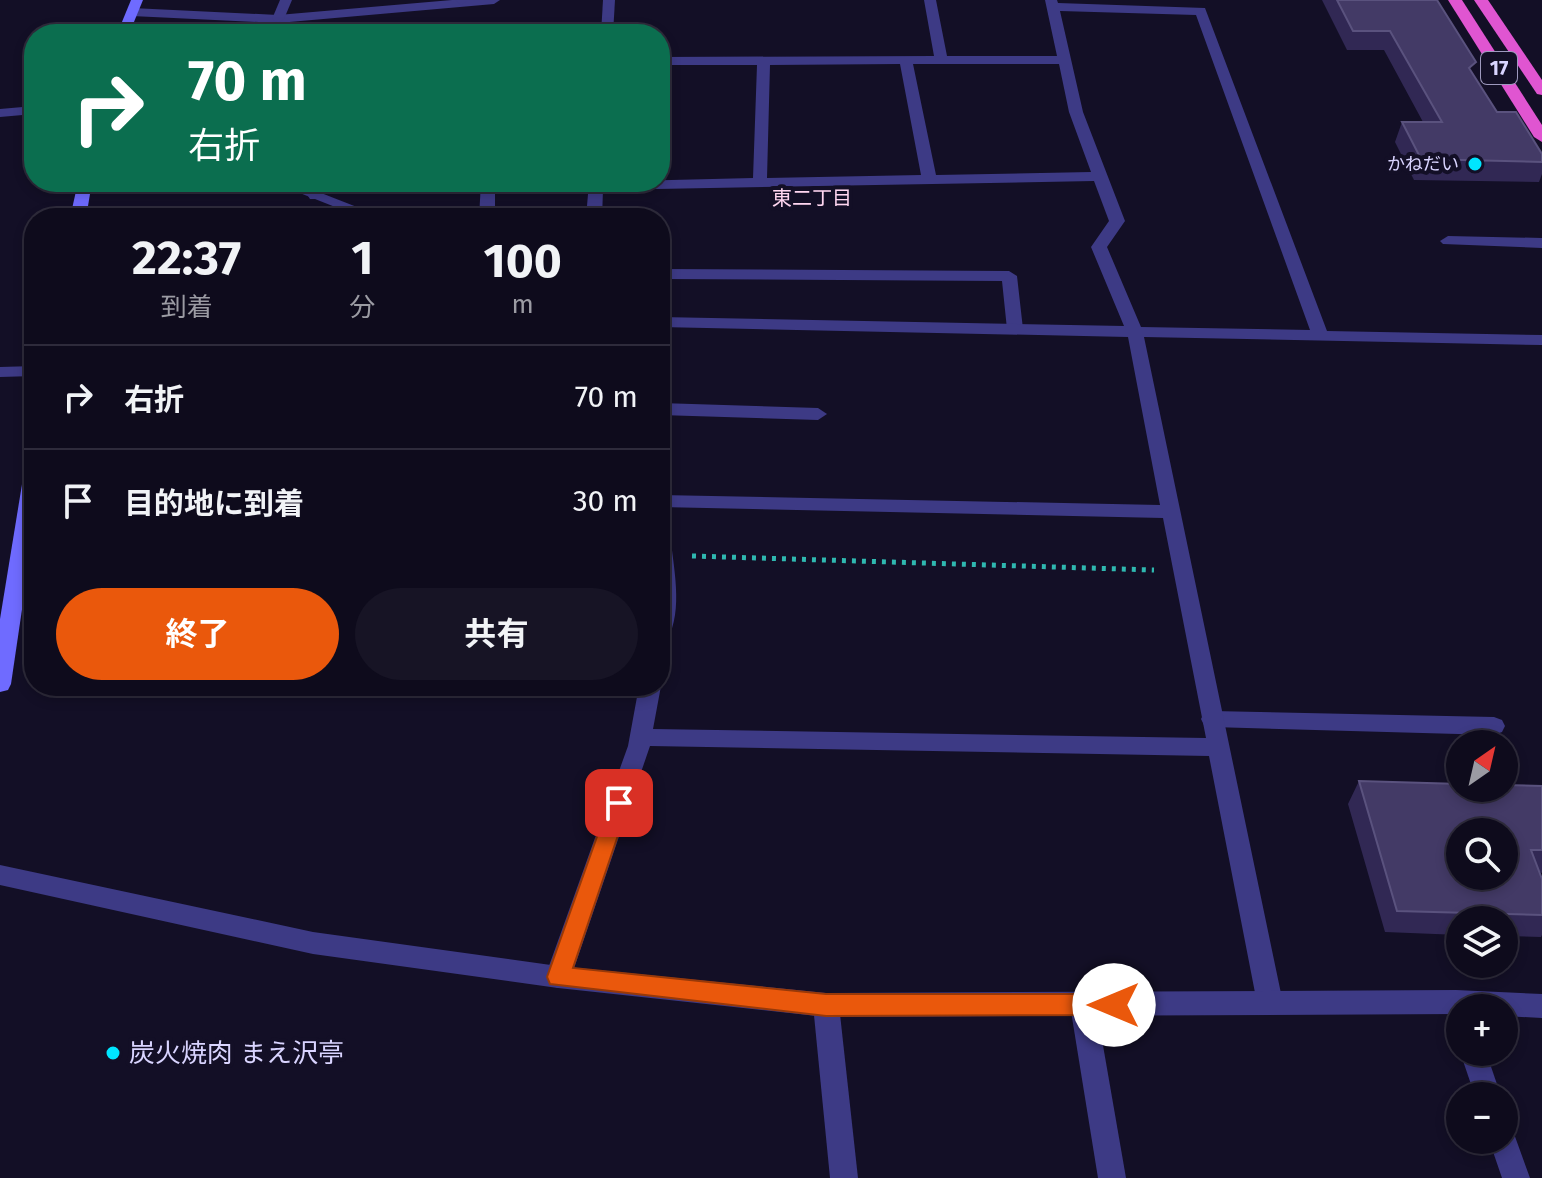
<!DOCTYPE html>
<html lang="ja">
<meta charset="utf-8">
<style>
:root{--surface:#0e0b1c;--page:#171425;--text:#f1f3f6;--muted:#9b9ba3;--line:#2e2b3b;--accent:#ea580c}
body{margin:0;font-family:"Fira Sans","Noto Sans JP",sans-serif;background:var(--page);color:var(--text);height:100vh;display:flex;flex-direction:column;font-size:30px;white-space:nowrap}
*{box-sizing:border-box;margin:0}
p{font-size:26px;color:var(--muted)}
.icon{flex:none;width:44px;height:44px;fill:none;stroke:currentColor;stroke-width:2;stroke-linecap:round;stroke-linejoin:round}
.map{position:relative;flex:1;overflow:hidden}
.drawer{position:absolute;left:24px;top:208px;width:646px;height:488px;display:flex;flex-direction:column;background:var(--surface);border-radius:32px;box-shadow:0 4px 12px #0003,0 0 0 2px var(--line)}
.drawer>*{flex:none}
.hud{position:absolute;left:24px;top:24px;width:646px;height:168px;border-radius:32px;box-shadow:0 4px 12px #0003,0 0 0 2px var(--line);background:#0b6e4f;color:#fff;overflow:hidden}
.needle{width:52px;rotate:34deg}
.buttons{position:absolute;left:1446px;top:730px;display:grid;gap:16px}
.buttons a{display:grid;place-items:center;width:72px;height:72px;border-radius:50%;background:var(--surface);box-shadow:0 4px 12px #0003,0 0 0 2px var(--line);font-size:40px}
.pin{position:absolute;display:grid;place-items:center;width:68px;height:68px;color:#fff;margin:-34px;border-radius:16px;box-shadow:0 4px 12px #0006}
.me{position:absolute;width:88px;margin:-44px;rotate:270deg;stroke-linejoin:round;filter:drop-shadow(0 0 6px #0008)}
.turn{display:flex;align-items:center;gap:28px;height:168px;padding:0 32px;font-size:36px}
.turn .icon{width:104px;height:104px;stroke-width:2.5}
.turn b{display:block;font-size:56px;line-height:68px}
.eta{display:flex;justify-content:space-evenly;align-items:center;height:136px;text-align:center}
.eta b{font-size:48px;font-weight:700;line-height:56px}
.primary-button{display:flex;gap:16px;margin-top:auto;padding:16px 32px}
.primary-button a{flex:1;height:92px;border-radius:48px;background:var(--accent);color:#fff;font-size:32px;font-weight:700;line-height:92px;text-align:center}
.primary-button a+a{background:var(--page);color:var(--text)}
ul{padding:0;list-style:none}
li{display:flex;align-items:center;gap:24px;height:104px;padding:0 32px;border-top:2px solid var(--line)}
li div{flex:1}
li b{display:block;font-size:30px}
li em{font-style:normal}
.map>svg:first-child{display:block}
</style>
<div class="map">
<svg width="1542" height="1178" viewBox="0 0 1542 1178">
<rect width="100%" height="100%" fill="#130f26"/>
<g fill="none" stroke-linecap="round" stroke-linejoin="round">
<path stroke="#2fb8b0" stroke-width="5" stroke-dasharray="4 6" stroke-linecap="butt" d="M692,556L1154,570"/>
<g fill="#3d3a85" fill-rule="evenodd">
<path d="M452,0H500L494,4L278,23L132,16L126,12L132,8L278,15Z"/>
<path d="M310,182H324L320,199H310L308,196Z"/>
<path d="M481,182H495V218H479Z"/>
<path d="M660,269L1009,271L1017,276L1023,329L1015,334L1007,329L1002,281L660,279Z"/>
<path d="M660,403L818,408L827,414L818,420L660,415Z"/>
<path d="M1212,711L1494,717L1502,720L1505,726L1502,732L1494,735L1212,727L1204,725L1201,719L1204,713Z"/>
</g>
<g fill="#3d3a85" fill-rule="evenodd">
<path d="M280,0H292L284,19L278,23L272,19Z"/>
<path d="M455,0H467V1L461,5Z"/>
<path d="M603,0H615L613,34H601Z"/>
<path d="M924,0H936L947,56H1057L1045,0H1057L1058,3L1205,8L1327,331L1542,335V345L1144,337L1283,1003L1279,1011L1270,1015L1261,1011L1257,1003L1209,756L650,746L571,977L567,985L558,988L549,985L545,977L628,746L639,686H661L653,729L1206,738L1163,518L660,507V495L1160,505L1128,337L660,327V317L1124,326L1091,247L1109,221L1094,181L603,190L602,218H586L589,182L753,178L757,65H660V57L934,56ZM1060,11L1196,15L1310,330L1141,327L1107,247L1125,221L1083,112ZM900,64L921,175L767,178L770,65ZM913,64H1059L1069,112L1091,172L936,175Z"/>
<path d="M34,106V114L0,117V109Z"/>
<path d="M272,182H293L385,218H363Z"/>
<path d="M1448,236L1542,238V248L1443,244L1440,241Z"/>
<path d="M34,366V376L0,377V367Z"/>
<path d="M660,526L670,533C673,566 684,610 667,640L660,643Z"/>
<path d="M826,993L835,997L839,1005L858,1178H830L813,1005L817,997Z"/>
<path d="M1083,993L1092,997L1096,1005L1126,1178H1098L1070,1005L1074,997Z"/>
<path d="M1460,1052H1486L1501,1096H1475Z"/>
<path d="M1504,1127L1513,1131L1530,1178H1502L1489,1140H1504Z"/>
</g>
<path fill="#3d3a85" fill-rule="evenodd" d="M0,865L313,932L558,966L826,993L1456,990L1542,994V1018L1504,1016V1008H1460V1014L826,1017L558,988L313,954L0,885Z"/>
<g fill="#6f6bff" fill-rule="evenodd">
<path d="M131,0H143L129,34H117Z"/>
<path d="M78,182H92L86,218H70Z"/>
<path d="M34,460V528L11,684L8,690L0,692V619L25,466Z"/>
</g>
<g fill="#e055d1" fill-rule="evenodd">
<path d="M1448,0H1462L1542,125V142L1534,137Z"/>
<path d="M1474,0H1488L1542,80V95L1537,94Z"/>
</g>
</g>
<g fill="#312854">
<path d="M1322,0H1437L1472,73L1497,112L1542,154V174L1539,182L1414,180L1395,142L1402,122H1423L1384,50H1347Z"/>
<path d="M1359,781L1542,786V873L1540,872L1542,879V935L1541,937L1504,936V920H1460V935L1385,932L1348,804Z"/>
</g>
<g fill="#433a66" stroke="#5a527e" stroke-width="2" fill-rule="evenodd">
<path d="M1337,0H1437L1476,62L1469,68L1497,112H1516L1542,154V162L1421,159L1402,122H1442L1390,31H1353Z"/>
<path d="M1359,781L1460,784V788H1504V785L1542,786V850H1531L1542,879V915L1397,911ZM1460,832H1504V876H1460Z"/>
</g>
<path fill="#ea580c" stroke="#983908" stroke-width="2" d="M619,795L626,797L629,803L573,968L826,994H1114L1122,997L1125,1005L1122,1012L1114,1015L826,1016L550,984L547,977L609,803L612,797Z"/>
<g fill="#00e5ff" stroke="#130f26" stroke-width="3">
<circle cx="1475" cy="164" r="8"/>
<circle cx="113" cy="1053" r="8"/>
</g>
<g text-anchor="middle" dominant-baseline="central" stroke-width="8" stroke-linejoin="round" paint-order="stroke">
<g font-size="18" fill="#d9d4ff" stroke="#130f26" text-anchor="end">
<text x="1459" y="164">かねだい</text>
</g>
<rect fill="#130f26" stroke="#9e99be" stroke-width="2" x="1481" y="52" width="36" height="32" rx="6"/>
<g font-size="20" font-weight="bold" fill="#d9d4ff">
<text x="1499" y="68">17</text>
</g>
<g font-size="20" fill="#ffd6f0" stroke="#130f26">
<text x="812" y="198">東二丁目</text>
</g>
<g font-size="26" fill="#d9d4ff" stroke="#130f26" text-anchor="start">
<text x="129" y="1053">炭火焼肉 まえ沢亭</text>
</g>
</g>
</svg>
<div class="buttons">
<a><svg class="needle" viewBox="-14 -14 28 28"><path d="M0-13l5 13h-10z" fill="#e53935"/><path d="M0 13l5-13h-10z" fill="#9b9ba3"/></svg></a>
<a><svg class="icon" aria-label="search" viewBox="0 0 24 24"><circle cx="10" cy="10" r="6"/><path d="M15 15l6 6"/></svg></a>
<a><svg class="icon" aria-label="layers" viewBox="0 0 24 24"><path d="M12 4l9 5-9 5-9-5zM3 14l9 5 9-5"/></svg></a>
<a>+</a>
<a>−</a>
</div>
<div class="pin" style="left:619px;top:803px;background:#d93025"><svg class="icon" aria-label="arrive" viewBox="0 0 24 24"><path d="M6 21V4h12l-3 4 3 4H6"/></svg></div>
<svg class="me" style="left:1114px;top:1005px" viewBox="-20 -20 40 40"><circle r="19" fill="#fff"/><path d="M0-13L10 11 0 6-10 11z" fill="#ea580c"/></svg>
<div class="hud">
<div class="turn"><svg class="icon" aria-label="right" viewBox="0 0 24 24"><path d="M7 20v-9h11M14 6l5 5-5 5"/></svg><div><b>70 m</b>右折</div></div>
</div>
<section class="drawer">
<div class="eta">
<div><b>22:37</b><p>到着</p></div>
<div><b>1</b><p>分</p></div>
<div><b>100</b><p>m</p></div>
</div>
<ul>
<li><svg class="icon" aria-label="right" viewBox="0 0 24 24"><path d="M7 20v-9h11M14 6l5 5-5 5"/></svg><div><b>右折</b></div><em>70 m</em></li>
<li><svg class="icon" aria-label="arrive" viewBox="0 0 24 24"><path d="M6 21V4h12l-3 4 3 4H6"/></svg><div><b>目的地に到着</b></div><em>30 m</em></li>
</ul>
<div class="primary-button"><a>終了</a><a>共有</a></div>
</section>
</div>
